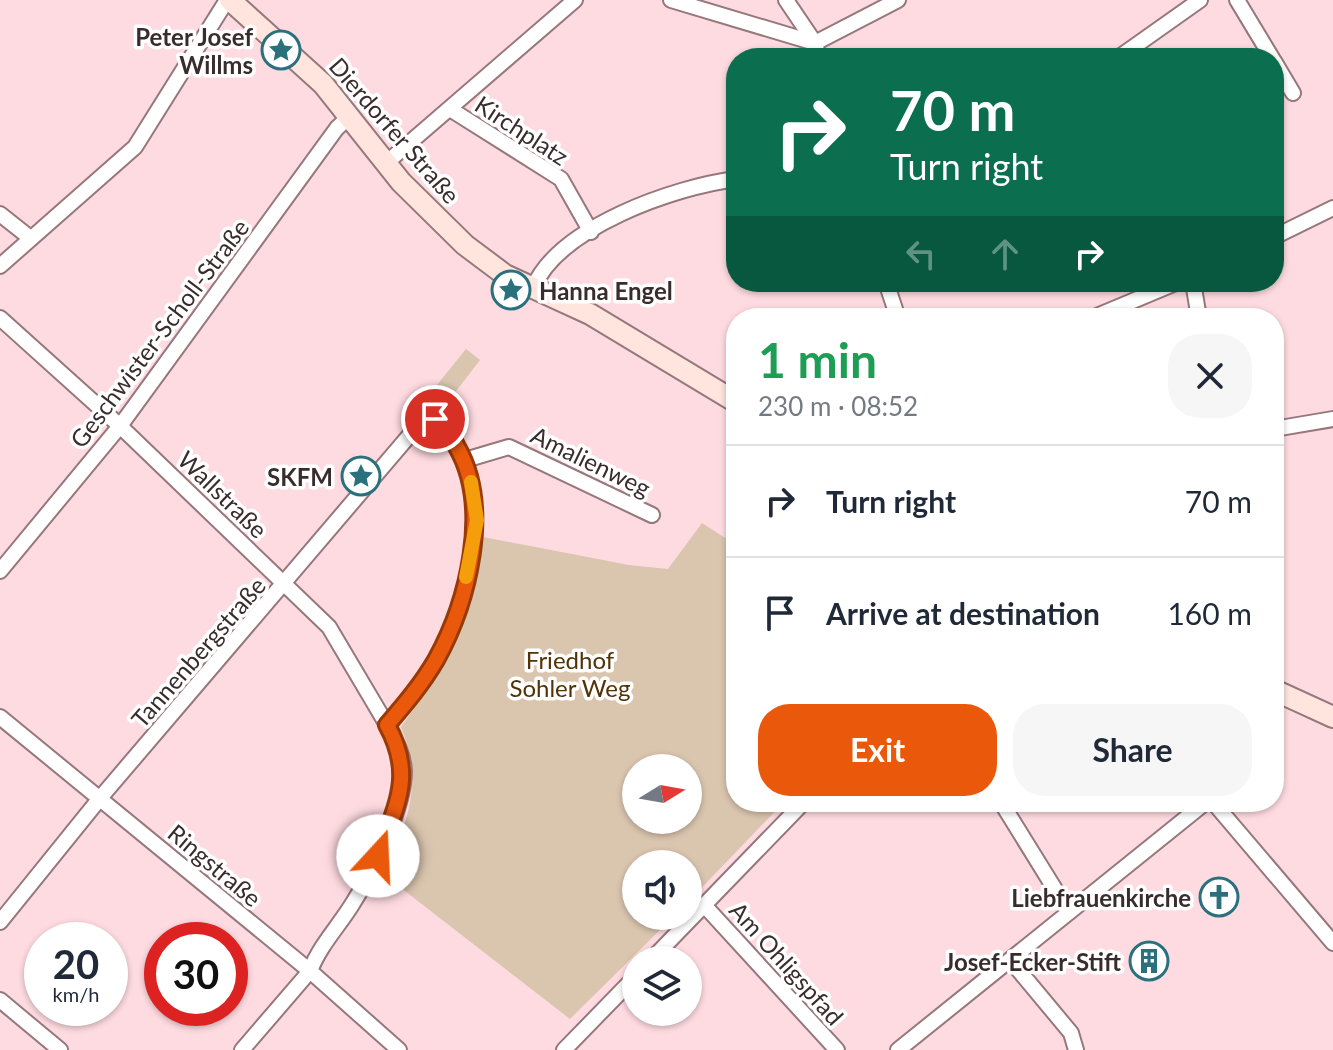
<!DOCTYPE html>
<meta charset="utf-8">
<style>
:root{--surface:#fff;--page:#f6f6f7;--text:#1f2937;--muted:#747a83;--line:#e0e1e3;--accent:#ea580c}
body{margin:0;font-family:Lato,sans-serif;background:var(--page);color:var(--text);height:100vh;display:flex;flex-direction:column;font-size:30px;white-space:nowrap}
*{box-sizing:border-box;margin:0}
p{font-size:26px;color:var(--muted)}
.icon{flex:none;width:44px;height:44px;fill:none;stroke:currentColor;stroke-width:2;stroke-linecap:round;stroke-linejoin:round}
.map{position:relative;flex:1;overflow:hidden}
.sheet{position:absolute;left:726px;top:308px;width:558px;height:504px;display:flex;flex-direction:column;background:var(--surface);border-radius:32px;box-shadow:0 2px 6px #0004}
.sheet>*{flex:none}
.guide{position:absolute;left:726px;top:48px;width:558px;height:244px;border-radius:32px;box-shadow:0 2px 6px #0004;background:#0b6e4f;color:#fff;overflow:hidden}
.needle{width:52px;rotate:79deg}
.buttons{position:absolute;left:622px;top:754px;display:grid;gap:16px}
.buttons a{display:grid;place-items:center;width:80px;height:80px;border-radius:50%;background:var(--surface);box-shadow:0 2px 6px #0004;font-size:40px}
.speed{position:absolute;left:24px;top:922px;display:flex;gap:16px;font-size:40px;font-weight:700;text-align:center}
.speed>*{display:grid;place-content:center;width:104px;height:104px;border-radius:50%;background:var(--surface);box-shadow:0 2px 6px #0004;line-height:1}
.speed small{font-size:20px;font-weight:400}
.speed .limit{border:12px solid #d22;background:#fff;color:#111}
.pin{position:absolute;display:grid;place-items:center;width:68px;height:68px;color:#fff;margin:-34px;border:4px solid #fff;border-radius:50%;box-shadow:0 2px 8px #0007}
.me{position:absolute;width:88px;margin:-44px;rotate:20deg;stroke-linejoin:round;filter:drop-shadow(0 0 6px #0008)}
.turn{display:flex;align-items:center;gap:28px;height:168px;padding:0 32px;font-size:36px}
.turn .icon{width:104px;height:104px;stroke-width:2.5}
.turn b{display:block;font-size:56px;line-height:68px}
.lanes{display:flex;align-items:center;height:76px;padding:0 32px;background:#0003;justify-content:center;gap:40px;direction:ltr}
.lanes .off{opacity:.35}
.round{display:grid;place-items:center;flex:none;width:84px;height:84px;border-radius:32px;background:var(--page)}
.overview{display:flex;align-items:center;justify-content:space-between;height:136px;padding:0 32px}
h1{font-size:48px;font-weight:700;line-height:60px;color:#1e9e55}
.cta{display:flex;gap:16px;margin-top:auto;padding:16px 32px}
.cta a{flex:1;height:92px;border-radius:32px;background:var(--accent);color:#fff;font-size:32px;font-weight:700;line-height:92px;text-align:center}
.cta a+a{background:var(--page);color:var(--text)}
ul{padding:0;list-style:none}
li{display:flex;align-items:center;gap:24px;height:112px;padding:0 32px;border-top:2px solid var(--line)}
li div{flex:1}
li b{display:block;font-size:30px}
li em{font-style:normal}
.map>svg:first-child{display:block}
</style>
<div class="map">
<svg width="1333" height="1050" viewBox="0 0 1333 1050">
<rect width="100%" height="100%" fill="#fedbe1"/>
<g fill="#dac5af" fill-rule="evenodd">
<path d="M466,349L480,360L443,408L424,401Z"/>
<path d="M702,523L736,545V802H784L688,902V864H636V916H674L570,1019L383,874C409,823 423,782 401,727L443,668L462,624L483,537L629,565L668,569ZM636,768H688V820H636Z"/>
</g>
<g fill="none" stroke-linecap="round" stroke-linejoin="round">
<defs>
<g id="street">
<path d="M671,0L815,43L898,0"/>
<path d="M786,0L815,43L819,58"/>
<path d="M1237,0L1272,58"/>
<path d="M1118,58L1200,0"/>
<path d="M1274,61L1293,93"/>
<path d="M450,109L561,179L591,232"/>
<path d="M385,164L575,0"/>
<path d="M0,214L29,237"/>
<path d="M1274,237L1333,208"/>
<path d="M0,266L135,147L227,0"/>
<path d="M886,282L898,318"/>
<path d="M1193,282L1199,318"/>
<path d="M533,288C559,227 674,187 736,179"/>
<path d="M0,318L120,426L329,627L387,725"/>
<path d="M1092,318L1178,282"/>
<path d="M1274,429L1333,419"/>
<path d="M465,460L509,447L652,515"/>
<path d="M0,571L120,426L337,128L349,117"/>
<path d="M0,717L310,971L399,1050"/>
<path d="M1001,802L1069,912"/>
<path d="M1213,802L1333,943"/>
<path d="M704,905L837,1050"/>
<path d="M0,922L101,797L420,423L435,419C446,426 451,435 457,447C492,508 468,602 436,660C422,684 405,704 387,725C395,740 403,753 404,771C404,808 373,872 353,903C339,926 320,945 310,971L242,1050"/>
<path d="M651,960L804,802"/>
<path d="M1011,961L1071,1033L1076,1050"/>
<path d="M0,1000L60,1050"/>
<path d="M564,1050L636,976"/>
<path d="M898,1050L1206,802"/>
</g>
<g id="secondary">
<path d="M230,0L323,84L401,182L465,245L505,275L590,314L736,402"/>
<path d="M1274,690L1333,717"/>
</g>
</defs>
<use href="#street" stroke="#96777c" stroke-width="18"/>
<use href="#secondary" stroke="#96777c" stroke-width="24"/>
<use href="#street" stroke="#fff" stroke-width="14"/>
<use href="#secondary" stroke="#ffe5dd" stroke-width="20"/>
</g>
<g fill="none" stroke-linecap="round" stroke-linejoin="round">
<defs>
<path id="route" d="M378,856C396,805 415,776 387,725C405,704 422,684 436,660C468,602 492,508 457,447C451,435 446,426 435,419"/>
</defs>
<use href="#route" stroke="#983908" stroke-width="20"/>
<use href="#route" stroke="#ea580c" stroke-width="14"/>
<path stroke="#f59e0b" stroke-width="14" d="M466,577L477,520L471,482"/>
</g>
<defs>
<symbol id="sight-ring" viewBox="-11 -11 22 22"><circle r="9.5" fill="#fff" stroke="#2a717d" stroke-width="1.5"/><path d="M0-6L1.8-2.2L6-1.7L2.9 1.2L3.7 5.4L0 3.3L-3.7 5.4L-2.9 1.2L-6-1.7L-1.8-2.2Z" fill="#2a717d"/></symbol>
<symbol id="church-ring" viewBox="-11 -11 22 22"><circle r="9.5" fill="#fff" stroke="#2a717d" stroke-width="1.5"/><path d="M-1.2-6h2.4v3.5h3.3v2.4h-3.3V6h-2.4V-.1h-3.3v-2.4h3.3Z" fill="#2a717d"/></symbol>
<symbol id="building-ring" viewBox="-11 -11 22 22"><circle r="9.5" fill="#fff" stroke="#2a717d" stroke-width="1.5"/><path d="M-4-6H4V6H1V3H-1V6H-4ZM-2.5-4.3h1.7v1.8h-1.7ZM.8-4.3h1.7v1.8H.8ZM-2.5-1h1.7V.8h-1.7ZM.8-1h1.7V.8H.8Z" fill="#2a717d"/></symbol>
</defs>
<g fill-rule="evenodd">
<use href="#sight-ring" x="259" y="28" width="44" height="44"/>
<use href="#sight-ring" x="489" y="268" width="44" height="44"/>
<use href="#sight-ring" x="339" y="454" width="44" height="44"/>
<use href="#church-ring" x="1197" y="875" width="44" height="44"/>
<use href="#building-ring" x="1127" y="939" width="44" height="44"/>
</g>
<g text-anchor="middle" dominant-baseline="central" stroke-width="7" stroke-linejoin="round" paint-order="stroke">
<g font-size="24" font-weight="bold" fill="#392c2e" stroke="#fff" text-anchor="end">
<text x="253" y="36">Peter Josef<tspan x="253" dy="28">Willms</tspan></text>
<text x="539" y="290" text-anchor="start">Hanna Engel</text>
<text x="333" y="476">SKFM</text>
<text x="1191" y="897">Liebfrauenkirche</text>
<text x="1121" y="961">Josef-Ecker-Stift</text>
</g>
<g font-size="24" fill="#392c2e" stroke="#fff">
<text transform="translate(395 130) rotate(49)">Dierdorfer Straße</text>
<text transform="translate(522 130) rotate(33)">Kirchplatz</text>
<text transform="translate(159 333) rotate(-53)">Geschwister-Scholl-Straße</text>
<text transform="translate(591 461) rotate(26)">Amalienweg</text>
<text transform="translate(223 494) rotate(44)">Wallstraße</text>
<text transform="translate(198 652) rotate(-49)">Tannenbergstraße</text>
<text transform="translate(215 865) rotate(40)">Ringstraße</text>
<text transform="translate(787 963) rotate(48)">Am Ohligspfad</text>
</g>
<g font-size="24" fill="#523206" stroke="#fff">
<text x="570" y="659">Friedhof<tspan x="570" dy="28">Sohler Weg</tspan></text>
</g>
</g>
</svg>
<div class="buttons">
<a><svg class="needle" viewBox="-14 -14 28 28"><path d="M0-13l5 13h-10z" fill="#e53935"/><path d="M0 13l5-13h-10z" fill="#747a83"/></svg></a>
<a><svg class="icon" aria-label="sound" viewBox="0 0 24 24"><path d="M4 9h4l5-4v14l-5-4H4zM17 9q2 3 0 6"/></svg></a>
<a><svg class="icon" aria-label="layers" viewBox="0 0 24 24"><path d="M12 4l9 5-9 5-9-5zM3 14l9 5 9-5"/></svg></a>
</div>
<div class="speed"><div>20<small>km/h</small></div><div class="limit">30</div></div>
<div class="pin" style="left:435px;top:419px;background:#d93025"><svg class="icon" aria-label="arrive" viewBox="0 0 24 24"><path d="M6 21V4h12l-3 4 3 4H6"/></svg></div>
<svg class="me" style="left:378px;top:856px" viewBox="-20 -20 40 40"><circle r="19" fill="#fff"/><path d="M0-13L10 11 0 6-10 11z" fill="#ea580c"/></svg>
<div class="guide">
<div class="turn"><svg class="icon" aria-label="right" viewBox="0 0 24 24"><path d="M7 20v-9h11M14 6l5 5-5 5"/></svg><div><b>70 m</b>Turn right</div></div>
<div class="lanes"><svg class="icon off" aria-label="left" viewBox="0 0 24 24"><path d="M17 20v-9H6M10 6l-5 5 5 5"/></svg><svg class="icon off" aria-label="ahead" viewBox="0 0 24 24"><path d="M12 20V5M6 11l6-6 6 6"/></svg><svg class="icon" aria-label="right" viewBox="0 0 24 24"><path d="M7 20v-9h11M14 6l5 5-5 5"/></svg></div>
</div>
<section class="sheet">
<div class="overview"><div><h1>1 min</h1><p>230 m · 08:52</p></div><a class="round"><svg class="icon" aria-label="close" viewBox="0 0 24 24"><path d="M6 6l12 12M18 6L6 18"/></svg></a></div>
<ul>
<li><svg class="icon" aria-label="right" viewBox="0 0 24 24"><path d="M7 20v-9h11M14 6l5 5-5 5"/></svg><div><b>Turn right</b></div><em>70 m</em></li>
<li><svg class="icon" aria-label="arrive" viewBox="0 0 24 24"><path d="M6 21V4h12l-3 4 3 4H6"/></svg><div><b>Arrive at destination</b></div><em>160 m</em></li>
</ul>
<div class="cta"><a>Exit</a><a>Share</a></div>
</section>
</div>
